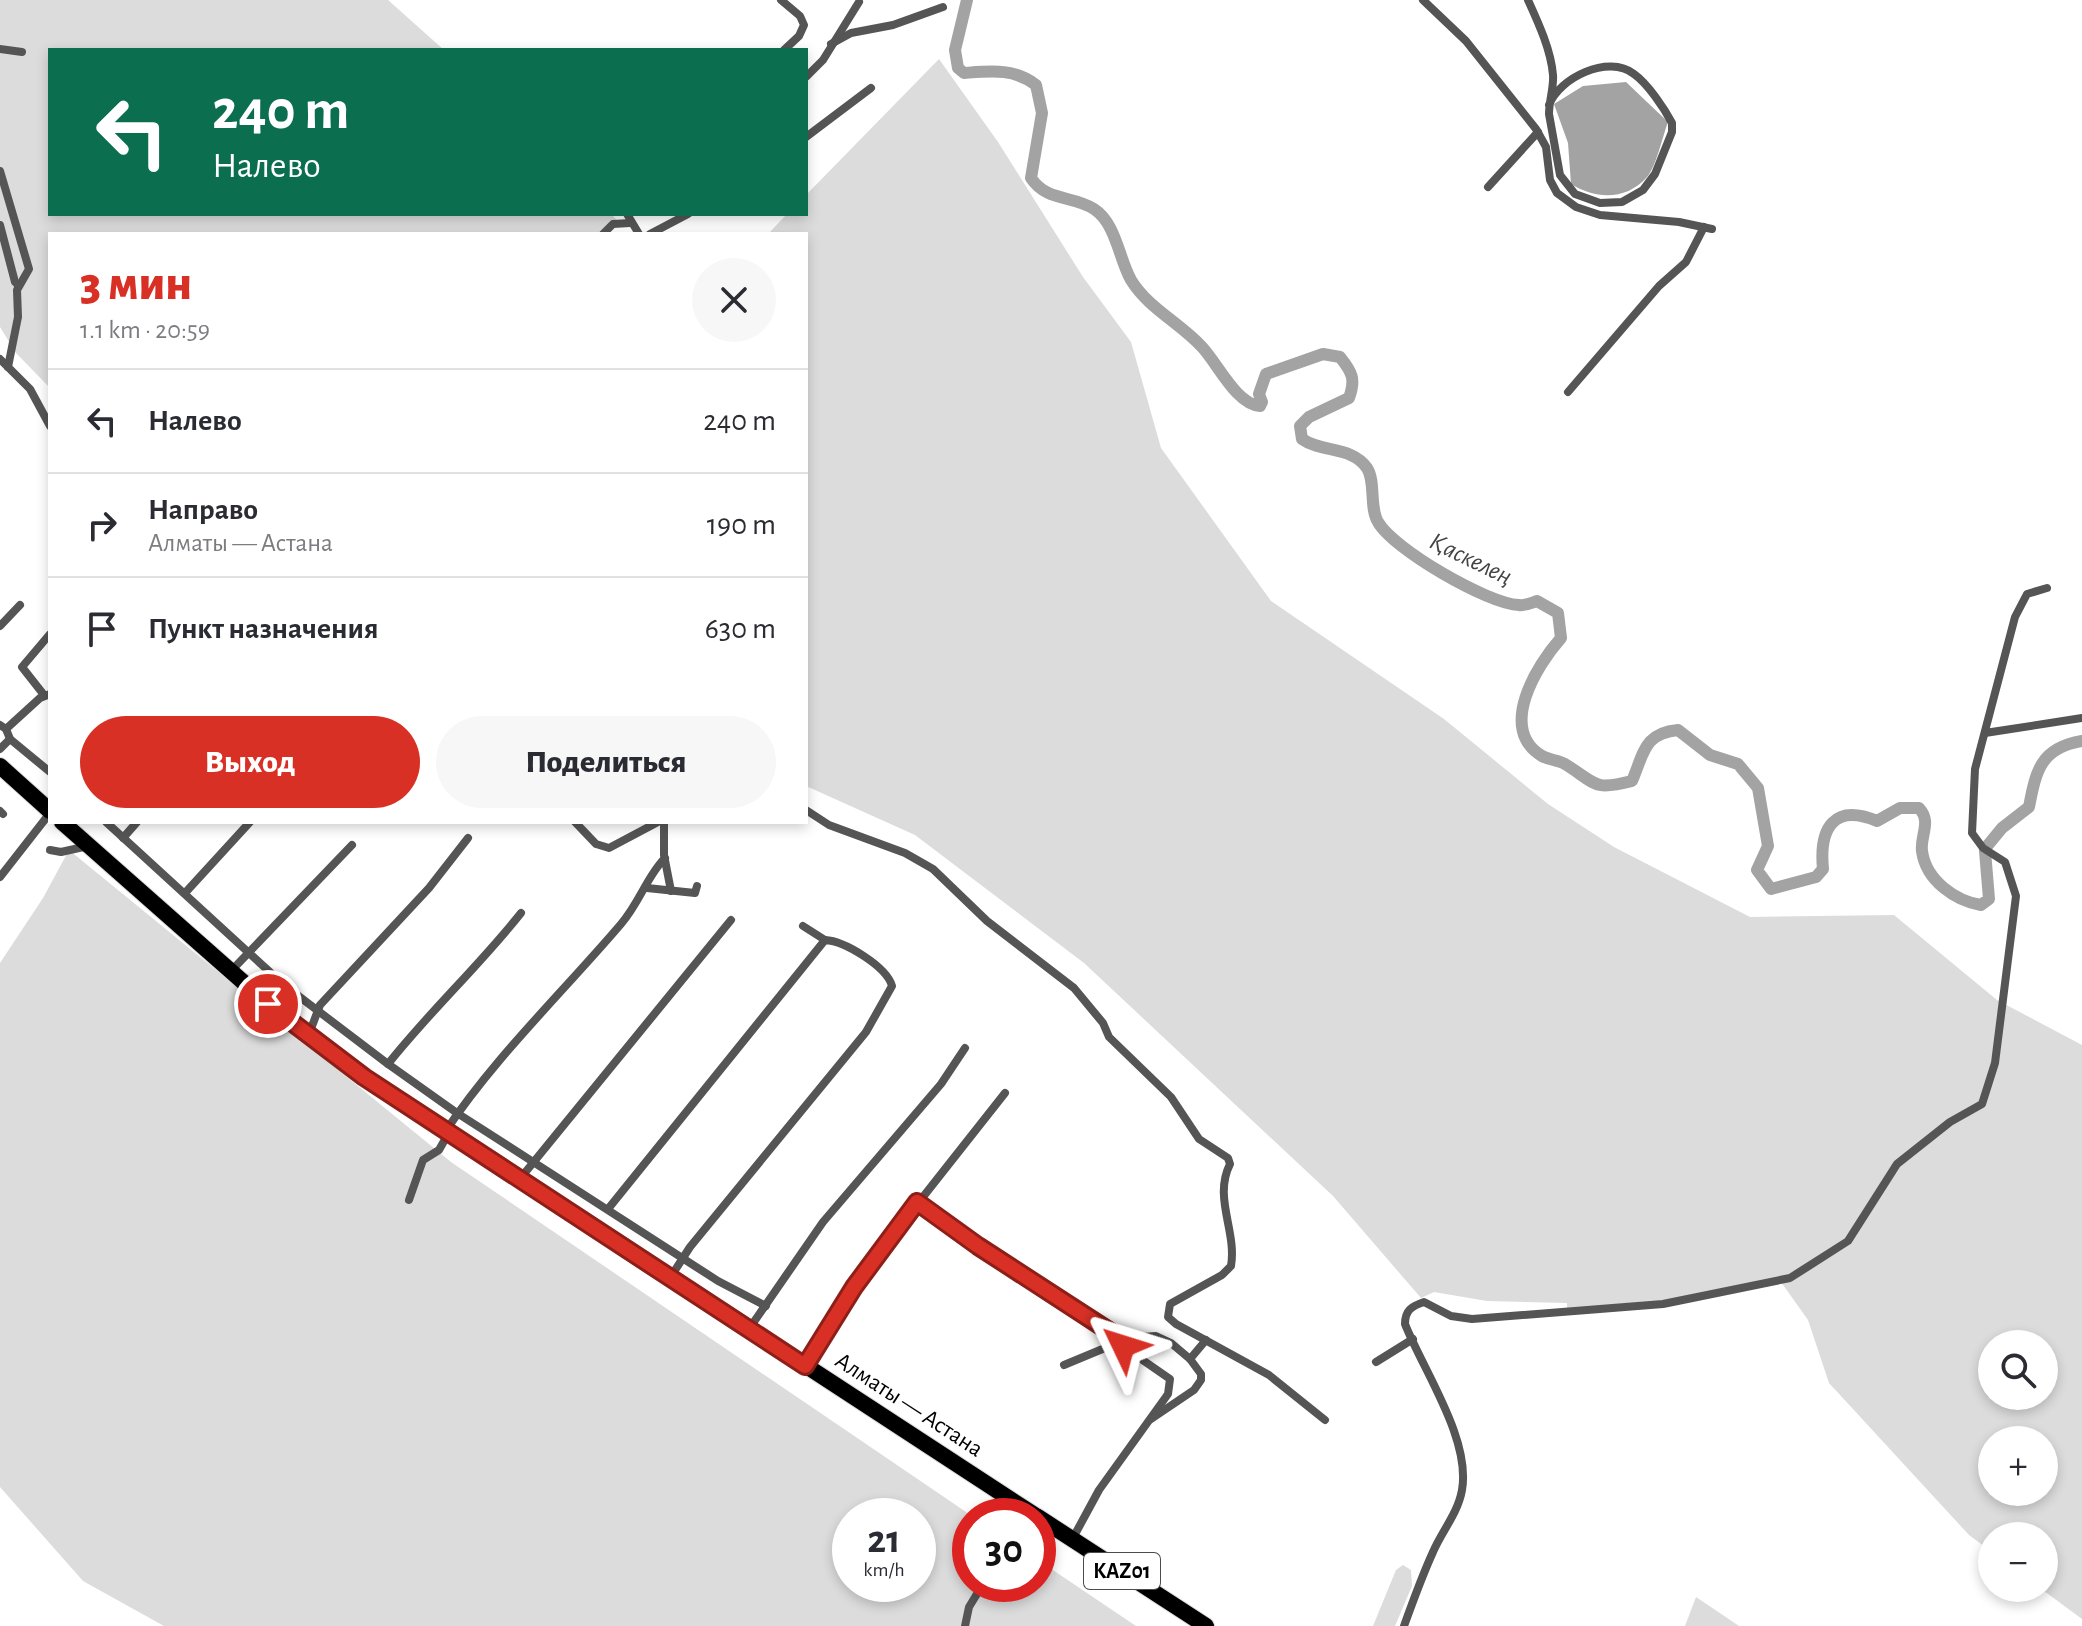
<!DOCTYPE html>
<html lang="ru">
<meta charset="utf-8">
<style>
:root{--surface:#fff;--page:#f7f7f7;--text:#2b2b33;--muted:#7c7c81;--line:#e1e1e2;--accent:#d93025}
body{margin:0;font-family:"Alegreya Sans",sans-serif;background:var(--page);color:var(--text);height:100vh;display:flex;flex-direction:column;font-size:30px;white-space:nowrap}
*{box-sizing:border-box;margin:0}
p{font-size:26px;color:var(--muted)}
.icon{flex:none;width:44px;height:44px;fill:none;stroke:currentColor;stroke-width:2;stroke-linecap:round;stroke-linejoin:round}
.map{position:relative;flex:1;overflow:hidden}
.panel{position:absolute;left:48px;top:232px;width:760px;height:592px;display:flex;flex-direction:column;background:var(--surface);border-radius:0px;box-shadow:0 4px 12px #0003}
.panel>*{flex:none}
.top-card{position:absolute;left:48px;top:48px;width:760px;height:168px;border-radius:0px;box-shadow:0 4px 12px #0003;background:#0b6e4f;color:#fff;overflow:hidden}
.fabs{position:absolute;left:1978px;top:1330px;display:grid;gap:16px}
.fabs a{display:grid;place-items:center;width:80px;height:80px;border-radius:50%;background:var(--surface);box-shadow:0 4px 12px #0003;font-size:40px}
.speed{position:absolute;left:832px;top:1498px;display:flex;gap:16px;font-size:40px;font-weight:700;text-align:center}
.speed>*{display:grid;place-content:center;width:104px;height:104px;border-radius:50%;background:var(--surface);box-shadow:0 4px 12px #0003;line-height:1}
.speed small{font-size:20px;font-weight:400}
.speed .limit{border:12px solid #d22;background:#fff;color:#111}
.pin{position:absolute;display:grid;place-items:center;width:68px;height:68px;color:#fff;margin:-34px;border:4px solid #fff;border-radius:50%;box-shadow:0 2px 8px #0007}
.me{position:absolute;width:88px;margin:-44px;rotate:311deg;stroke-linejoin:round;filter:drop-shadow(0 0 6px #0008)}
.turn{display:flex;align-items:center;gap:28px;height:168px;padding:0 32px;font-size:36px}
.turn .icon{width:104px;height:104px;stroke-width:2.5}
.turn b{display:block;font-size:56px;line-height:68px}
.round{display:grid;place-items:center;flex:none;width:84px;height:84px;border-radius:42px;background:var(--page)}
.summary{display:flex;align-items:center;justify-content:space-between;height:136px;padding:0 32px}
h1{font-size:48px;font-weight:800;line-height:60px;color:var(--accent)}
.button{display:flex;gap:16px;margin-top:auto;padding:16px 32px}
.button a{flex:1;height:92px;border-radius:48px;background:var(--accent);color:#fff;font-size:32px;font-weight:800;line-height:92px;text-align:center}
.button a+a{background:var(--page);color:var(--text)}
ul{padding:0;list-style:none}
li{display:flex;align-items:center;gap:24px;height:104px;padding:0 32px;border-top:2px solid var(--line)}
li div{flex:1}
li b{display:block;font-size:30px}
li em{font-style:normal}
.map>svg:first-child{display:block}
</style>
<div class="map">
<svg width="2082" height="1626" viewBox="0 0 2082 1626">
<rect width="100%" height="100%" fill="#fff"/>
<g fill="#dcdcdc" fill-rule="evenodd">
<path d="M0,0H388L444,50H50V214H611L618,221L607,234H50V388L16,353L0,327Z"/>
<path d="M939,59L998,142L1083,277L1131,342L1161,448L1271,601L1444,719L1548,804L1614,847L1750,917L1894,915L1997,1000L2082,1045V1619L2040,1588H2044V1536H1992V1552L1969,1535L1829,1383L1808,1320L1781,1282L1674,1302L1567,1311V1303L1487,1301L1434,1292L1421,1298L1333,1196L1084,963L915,835L806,786V234H768L787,214H806V195ZM1992,1344H2044V1396H1992ZM1992,1440H2044V1492H1992Z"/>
<path d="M69,850L451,1162L972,1516L970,1584H1038V1560L1136,1626H164L83,1581L0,1487V963L43,898ZM850,1516H918V1584H850Z"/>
<path d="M1403,1565L1411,1570L1412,1586L1395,1626H1373L1396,1570Z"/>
<path d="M1696,1597L1739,1626H1685Z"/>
</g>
<path fill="#a3a3a3" d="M1626,82L1668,122C1663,135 1656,167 1647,177C1626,201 1595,199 1571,184L1568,143L1554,104L1583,86Z"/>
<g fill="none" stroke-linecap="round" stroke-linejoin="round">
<g stroke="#a3a3a3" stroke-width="12">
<path d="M967,0L955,50L958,68L964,73C991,71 1014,68 1036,85L1042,113L1031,178C1047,202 1072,195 1094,209C1116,223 1119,259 1131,280C1148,308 1180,323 1202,347C1218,364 1236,404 1260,406L1262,402L1259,394L1266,374L1323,354L1340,357C1352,372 1356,379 1349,398L1309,417L1300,426L1302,439C1322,453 1352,446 1367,468C1376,482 1369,507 1378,522C1393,549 1488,604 1519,605C1524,606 1531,603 1537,601L1558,613L1561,638C1537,665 1497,729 1542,756C1549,760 1558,760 1565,764C1597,784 1593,791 1632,781C1644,753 1644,733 1678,730L1710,755L1738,764L1758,788L1768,846L1757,870L1771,889L1816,877L1823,869C1819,828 1834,803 1877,821L1900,808H1919C1932,822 1920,835 1922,851C1926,881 1956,901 1981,905L1989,899L1985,851"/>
<path d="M1988,845L2002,828L2029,807C2036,770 2041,748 2082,741"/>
</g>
<defs>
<g id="highway">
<path d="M0,766L50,811"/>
<path d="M62,822L268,1004L364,1077L1036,1516"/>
<path d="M1038,1517L1206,1626"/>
</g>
</defs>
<use href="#highway" stroke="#dbdbdb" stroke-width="18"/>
<g stroke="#555" stroke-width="8">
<path d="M781,0L800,16L804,25L799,36L784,50"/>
<path d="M1423,0L1466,41L1536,129L1546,147L1550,180L1557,193L1576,207L1600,215L1679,222L1712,229"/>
<path d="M1528,0C1538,22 1551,50 1553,75C1554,87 1549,101 1549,114L1560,175L1575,194L1600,203L1622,202L1643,190L1655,174L1672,132V123C1664,108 1648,84 1634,74C1608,54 1559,78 1549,105"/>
<path d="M831,44L851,33L893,25L943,7"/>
<path d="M0,49L22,52"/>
<path d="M806,77L823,60L859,2"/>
<path d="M806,137L871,88"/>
<path d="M0,171L29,269L17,290L18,317L8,367"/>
<path d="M1488,187L1538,132"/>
<path d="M627,214L639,234"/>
<path d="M0,225L15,282L18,285"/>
<path d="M603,234L613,224L630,223"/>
<path d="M650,234L688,214"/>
<path d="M0,359L30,389L50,426"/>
<path d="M1568,392L1659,286L1686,262L1704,227"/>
<path d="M0,626L20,605"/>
<path d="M44,695L22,667L50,634"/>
<path d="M0,725L6,729L10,739L50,772"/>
<path d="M6,729L40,698L50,694"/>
<path d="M1985,733L2082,718"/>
<path d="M0,749L10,739"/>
<path d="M806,810L829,825L905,853L933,869L987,921L1074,988L1103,1023L1109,1037L1171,1097L1199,1139L1228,1158L1230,1164C1213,1198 1237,1231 1231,1266L1222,1275L1170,1304L1168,1317L1176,1324L1269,1375L1325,1420"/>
<path d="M0,811L3,814"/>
<path d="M106,822L284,985L388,1064L457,1113L718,1281L766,1306"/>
<path d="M575,822L596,844L609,848L658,822"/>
<path d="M664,822V855L671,891"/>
<path d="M123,838L137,822"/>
<path d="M50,850L61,852L88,846"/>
<path d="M0,877L50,813"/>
<path d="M647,888L695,893L697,886"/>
<path d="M185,893L250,822"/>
<path d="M803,926L825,940"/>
<path d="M231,971L352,845"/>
<path d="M309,1034L320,1005L429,888L468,838"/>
<path d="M388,1064C430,1011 479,966 521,913"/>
<path d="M445,1132C494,1058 564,991 621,924C640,902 647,876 665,858"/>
<path d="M519,1180L731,920"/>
<path d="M409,1200L423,1160L439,1150L448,1134"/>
<path d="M917,1202L978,1246L1112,1333L1118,1343L1170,1379L1168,1394L1099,1490L1073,1538"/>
<path d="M608,1209L825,940C845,941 887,967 892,986L866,1032L690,1247L670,1278"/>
<path d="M749,1329L823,1222L941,1084L965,1048"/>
<path d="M1190,1359L1206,1340"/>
<path d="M1376,1362L1413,1339"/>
<path d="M806,1365L874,1259L1005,1093"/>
<path d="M1064,1365L1129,1338L1156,1336L1171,1343L1190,1359L1201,1374V1380L1194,1390L1151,1419"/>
<path d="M965,1626L969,1607L983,1584"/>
<path d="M1404,1626C1413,1601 1422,1576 1433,1552C1442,1531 1458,1513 1462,1490C1471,1439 1423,1370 1405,1324C1405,1310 1412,1306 1424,1302L1451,1316L1472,1319L1663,1304L1790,1278L1848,1241L1897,1164L1950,1122L1982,1104L1995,1063L2016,896L2005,862L1983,848L1972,833L1975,769L2015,617L2027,594L2047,588"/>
</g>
<use href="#highway" stroke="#000" stroke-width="16"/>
</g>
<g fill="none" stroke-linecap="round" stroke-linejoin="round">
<defs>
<path id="route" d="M268,1004L364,1077L805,1366L854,1287L917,1202L978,1246L1112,1333L1123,1346"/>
</defs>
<use href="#route" stroke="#8d1f18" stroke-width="20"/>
<use href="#route" stroke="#d93025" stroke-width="14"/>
</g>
<g text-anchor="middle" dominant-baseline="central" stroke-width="7" stroke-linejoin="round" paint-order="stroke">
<rect fill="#fff" stroke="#4c4c4c" stroke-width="2" x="1084" y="1553" width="76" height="36" rx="6"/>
<g font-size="22" font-weight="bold" fill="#000">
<text x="1122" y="1571">KАZ01</text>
</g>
<g font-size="24" fill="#000" stroke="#fff">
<text transform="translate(909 1405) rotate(33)">Алматы — Астана</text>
</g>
<g font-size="26" font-style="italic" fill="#444" stroke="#fff">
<text transform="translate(1471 559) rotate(26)">Қаскелең</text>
</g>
</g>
</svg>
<div class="fabs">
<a><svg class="icon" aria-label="search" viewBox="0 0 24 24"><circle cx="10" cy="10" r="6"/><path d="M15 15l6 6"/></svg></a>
<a>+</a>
<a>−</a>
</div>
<div class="speed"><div>21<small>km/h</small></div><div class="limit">30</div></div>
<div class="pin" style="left:268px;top:1004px;background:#d93025"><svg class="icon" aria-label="arrive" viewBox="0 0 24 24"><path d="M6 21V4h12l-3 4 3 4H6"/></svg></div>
<svg class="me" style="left:1123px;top:1346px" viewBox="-20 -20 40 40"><path d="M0-17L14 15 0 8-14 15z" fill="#d93025" stroke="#fff" stroke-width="4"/></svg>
<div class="top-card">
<div class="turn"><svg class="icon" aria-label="left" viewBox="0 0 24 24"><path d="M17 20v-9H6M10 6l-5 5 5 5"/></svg><div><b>240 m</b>Налево</div></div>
</div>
<section class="panel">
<div class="summary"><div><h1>3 мин</h1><p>1.1 km · 20:59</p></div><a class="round"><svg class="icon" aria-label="close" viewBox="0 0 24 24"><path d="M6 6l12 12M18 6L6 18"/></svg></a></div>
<ul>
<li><svg class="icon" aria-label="left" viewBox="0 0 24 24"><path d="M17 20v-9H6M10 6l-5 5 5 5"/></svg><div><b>Налево</b></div><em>240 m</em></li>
<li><svg class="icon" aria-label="right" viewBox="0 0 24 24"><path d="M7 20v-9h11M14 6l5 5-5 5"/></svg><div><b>Направо</b><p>Алматы — Астана</p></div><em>190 m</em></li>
<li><svg class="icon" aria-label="arrive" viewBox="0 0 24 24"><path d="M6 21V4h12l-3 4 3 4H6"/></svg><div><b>Пункт назначения</b></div><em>630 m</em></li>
</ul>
<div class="button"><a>Выход</a><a>Поделиться</a></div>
</section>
</div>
